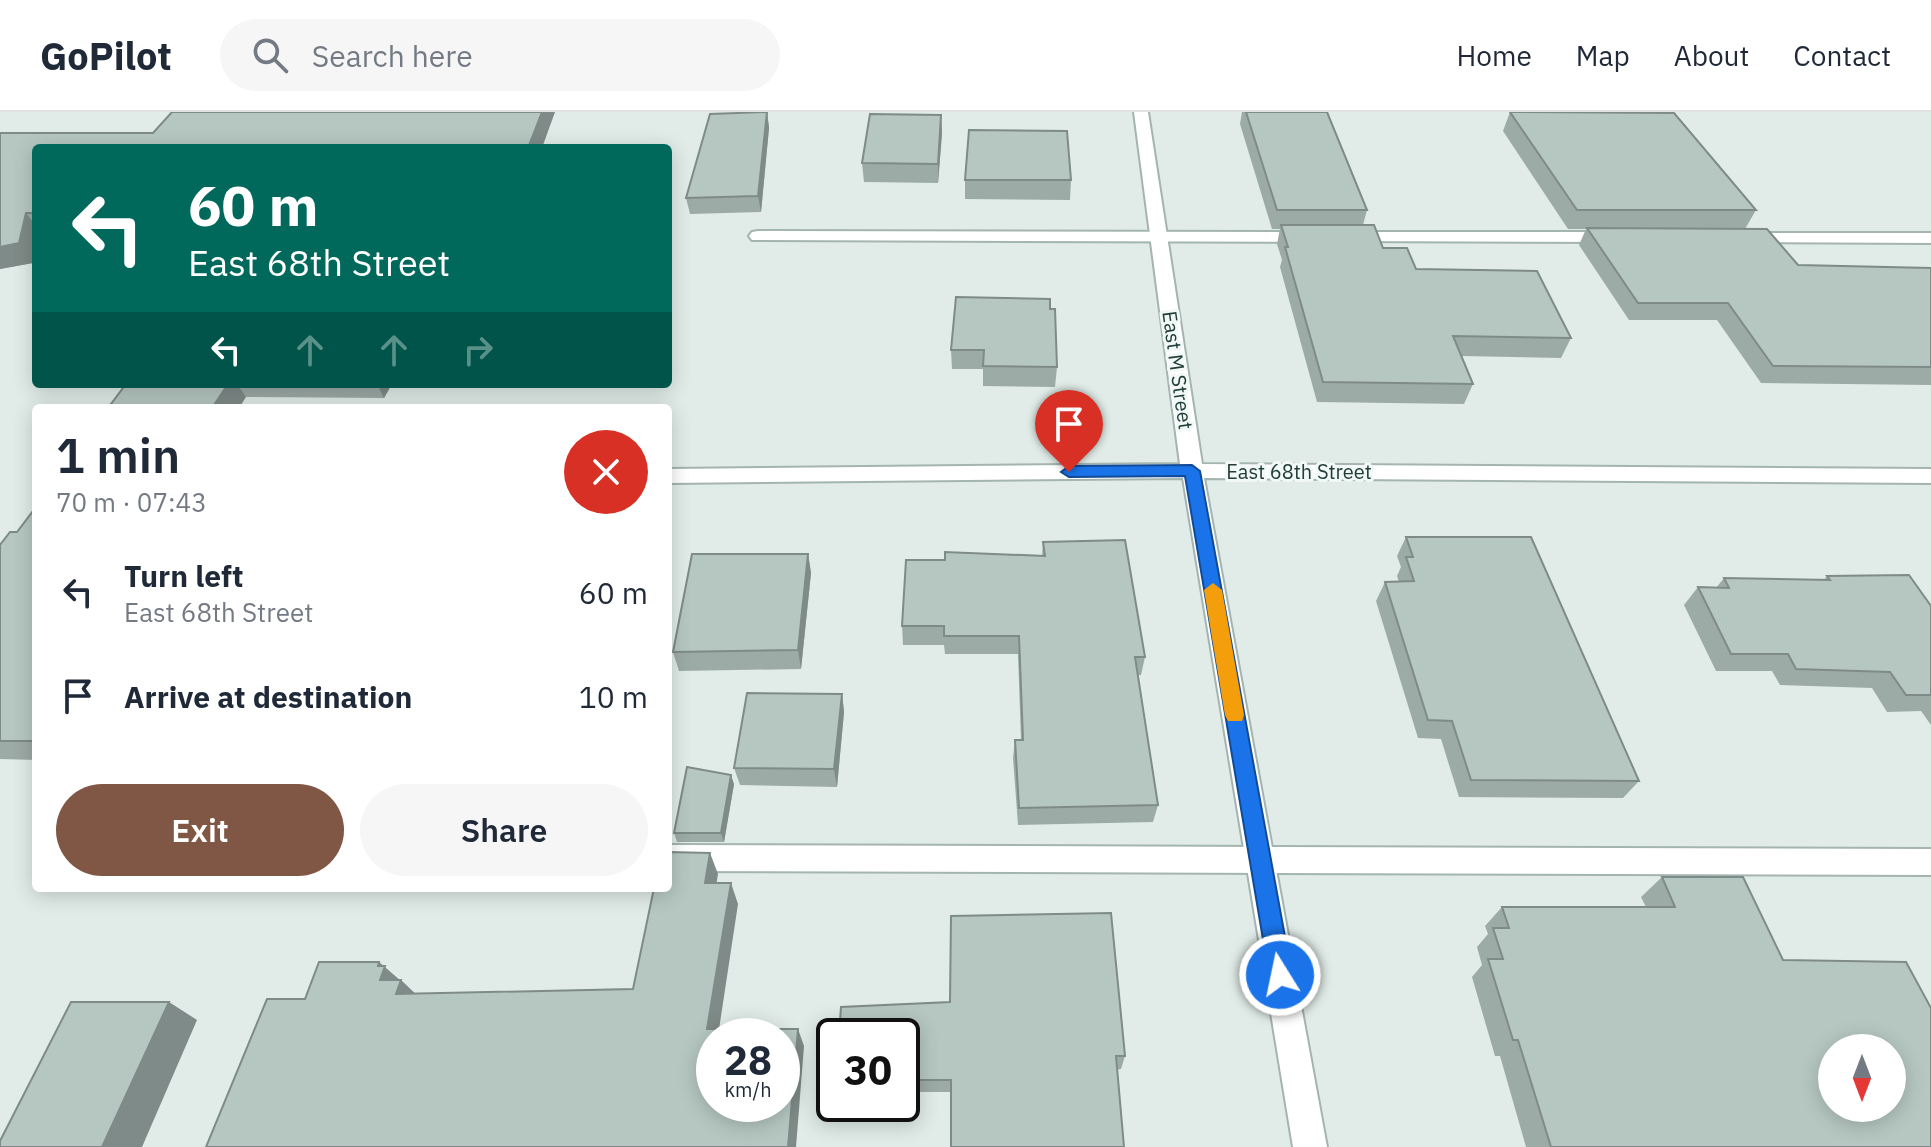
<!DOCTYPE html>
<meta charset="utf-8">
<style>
:root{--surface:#fff;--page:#f6f6f7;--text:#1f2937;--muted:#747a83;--line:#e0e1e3;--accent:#805644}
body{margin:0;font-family:"IBM Plex Sans",sans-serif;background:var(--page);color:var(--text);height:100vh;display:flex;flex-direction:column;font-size:30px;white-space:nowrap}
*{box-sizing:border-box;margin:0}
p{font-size:26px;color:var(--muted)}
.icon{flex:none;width:44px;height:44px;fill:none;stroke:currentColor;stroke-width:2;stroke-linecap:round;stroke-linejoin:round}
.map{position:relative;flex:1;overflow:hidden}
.panel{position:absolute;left:32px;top:292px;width:640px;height:488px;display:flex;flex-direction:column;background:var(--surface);border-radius:8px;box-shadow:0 4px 20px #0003}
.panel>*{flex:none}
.banner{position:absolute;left:32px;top:32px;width:640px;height:244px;border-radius:8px;box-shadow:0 4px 20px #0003;background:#00695c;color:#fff;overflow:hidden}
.needle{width:52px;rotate:180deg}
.tools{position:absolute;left:1818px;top:922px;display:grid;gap:16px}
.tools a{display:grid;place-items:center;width:88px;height:88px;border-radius:50%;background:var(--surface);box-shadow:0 4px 20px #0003;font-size:40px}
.speed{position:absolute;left:696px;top:906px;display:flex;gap:16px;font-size:40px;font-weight:700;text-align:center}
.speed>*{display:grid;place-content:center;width:104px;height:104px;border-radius:50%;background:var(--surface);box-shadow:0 4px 20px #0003;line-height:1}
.speed small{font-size:20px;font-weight:400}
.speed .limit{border:4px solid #111;border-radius:12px;background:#fff;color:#111}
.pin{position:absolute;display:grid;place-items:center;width:68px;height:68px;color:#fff;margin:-82px -34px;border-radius:50% 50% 50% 0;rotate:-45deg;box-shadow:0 0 8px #0007}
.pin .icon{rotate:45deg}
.me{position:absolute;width:88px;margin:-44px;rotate:350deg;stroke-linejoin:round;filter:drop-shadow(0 0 6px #0008)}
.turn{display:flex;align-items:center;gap:28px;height:168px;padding:0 24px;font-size:36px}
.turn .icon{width:104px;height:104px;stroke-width:2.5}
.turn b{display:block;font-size:56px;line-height:68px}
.lanes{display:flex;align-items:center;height:76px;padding:0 24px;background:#0003;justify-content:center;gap:40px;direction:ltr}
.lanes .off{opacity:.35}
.round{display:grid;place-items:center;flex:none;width:84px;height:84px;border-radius:42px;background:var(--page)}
.summary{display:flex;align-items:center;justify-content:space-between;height:136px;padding:0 24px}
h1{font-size:48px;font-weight:600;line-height:60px}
.primary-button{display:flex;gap:16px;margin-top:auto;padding:16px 24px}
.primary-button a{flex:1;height:92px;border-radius:48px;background:var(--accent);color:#fff;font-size:32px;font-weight:600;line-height:92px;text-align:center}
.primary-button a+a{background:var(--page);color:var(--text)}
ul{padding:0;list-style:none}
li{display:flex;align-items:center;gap:24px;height:104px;padding:0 24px}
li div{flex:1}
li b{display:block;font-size:30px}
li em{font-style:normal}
header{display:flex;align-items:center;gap:48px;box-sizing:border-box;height:112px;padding:0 40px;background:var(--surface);border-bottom:2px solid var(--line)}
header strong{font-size:38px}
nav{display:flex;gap:44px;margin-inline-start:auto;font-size:28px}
.search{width:560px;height:72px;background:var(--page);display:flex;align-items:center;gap:20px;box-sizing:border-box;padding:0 28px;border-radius:44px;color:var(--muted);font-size:30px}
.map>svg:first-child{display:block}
</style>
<header>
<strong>GoPilot</strong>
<div class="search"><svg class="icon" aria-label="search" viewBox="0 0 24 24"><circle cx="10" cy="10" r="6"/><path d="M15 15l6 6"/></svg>Search here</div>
<nav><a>Home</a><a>Map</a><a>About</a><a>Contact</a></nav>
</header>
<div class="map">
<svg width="1931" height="1035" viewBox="0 0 1931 1035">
<rect width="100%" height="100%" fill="#e1ece8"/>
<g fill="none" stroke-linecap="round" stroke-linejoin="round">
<defs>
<g id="service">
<path d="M758,119L1311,120L1320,125L1311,130L752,128L749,124L752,120Z"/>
<path d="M1348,120H1615L1624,125L1615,130L1342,129L1339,125L1342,121Z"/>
<path d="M1744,121H1931V131L1738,130L1735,126Z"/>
<path d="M668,733L1931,737V763L668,759Z"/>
</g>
<path id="minor" d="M1134,0H1148L1202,352L1931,357V371L1204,366L1327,1035H1293L1183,366L668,371V357L1180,352Z"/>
</defs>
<use href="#service" stroke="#a4b4b0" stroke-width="4"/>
<use href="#minor" stroke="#a4b4b0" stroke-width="4"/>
<use href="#service" fill="#fff" fill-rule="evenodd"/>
<use href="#minor" fill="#fff" fill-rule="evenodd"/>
</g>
<g fill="#9daba7">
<path d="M555,0L36,36V141L33,151L0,157V21H153Z"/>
<path d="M767,0L769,16L761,100L690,102L686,86Z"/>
<path d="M1242,0H1327L1367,98L1363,113L1383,136L1416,157L1571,226L1561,246L1461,244L1473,272L1464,292L1317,290L1280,155L1282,148L1277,132L1280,117H1272L1240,12Z"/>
<path d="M1510,0L1756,98L1745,117L1798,153L1931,156V273L1761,271L1717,208H1629L1579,133L1586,117H1568L1503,19Z"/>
<path d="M941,3L942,21L938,71L864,70L862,51Z"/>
<path d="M965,68H1071L1070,88L965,87Z"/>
<path d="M1050,197L1057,255L1055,275L983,274V257H952L951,238Z"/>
<path d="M124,272H392L384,286L246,285L125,274Z"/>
<path d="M36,395V648L0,647V433L17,420Z"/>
<path d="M1406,425L1639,669L1623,686L1459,685L1441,627L1418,626L1376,489L1385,470H1399L1397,464L1401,455L1397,444Z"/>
<path d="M1043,430L1145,545L1141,563H1138L1158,693L1153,710L1018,713L1013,646L1015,628H1021L1018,542H945L944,533H903L902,514L945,448L1042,444Z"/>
<path d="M808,442L811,461L801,557L679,559L673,540Z"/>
<path d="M1827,464L1931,494V613L1921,599L1887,600L1872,576L1780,573L1772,559H1716L1684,493L1698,475L1716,476L1724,466L1824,468Z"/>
<path d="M842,582L844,600L837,675L740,673L734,656Z"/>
<path d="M734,672L724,730H677L674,721Z"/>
<path d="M1662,765L1783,848L1931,1035H1526L1500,944H1495L1472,865L1482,853L1477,835L1488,822L1485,814L1502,795H1646L1641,785Z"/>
<path d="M902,924L1125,944L1121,957L951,980H902Z"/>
</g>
<g fill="#7f8b88">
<path d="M542,0H555L542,36H528Z"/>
<path d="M767,0L769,16L761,100L758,84Z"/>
<path d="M941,3L942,21L938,71V52Z"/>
<path d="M26,101L36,114V141L33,151L0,157V135Z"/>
<path d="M228,272H237L246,285L239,296H212Z"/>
<path d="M377,272H392L384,286Z"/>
<path d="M808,442L811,461L801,557L798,538Z"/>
<path d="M842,582L844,600L837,675L834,657Z"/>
<path d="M731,663L734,672L724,730L721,721Z"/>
<path d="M710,741L718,762L713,792L705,771Z"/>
<path d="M731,771L738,792L718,924L707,917Z"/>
<path d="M379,850L401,869V868L421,887L400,885L380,868L378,854Z"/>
<path d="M169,890L197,908L142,1035H102Z"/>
<path d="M798,917L804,934L796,1035H788Z"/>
</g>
<g fill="#b6c7c2" stroke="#7f8b88" stroke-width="2" fill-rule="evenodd">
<path d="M172,0H542L528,36H36V101H26L19,131L0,135V21H153Z"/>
<path d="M767,0L758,84L686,86L710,2Z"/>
<path d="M1246,0H1327L1367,98H1277Z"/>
<path d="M1510,0L1674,1L1756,98H1577Z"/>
<path d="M870,2L941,3L938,52L862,51Z"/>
<path d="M969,18L1067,19L1071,68H965Z"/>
<path d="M1281,113H1374L1383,136H1407L1416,157L1537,159L1571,226L1453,224L1473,272L1323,270L1285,135H1288Z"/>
<path d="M1587,116L1767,117L1798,153L1931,156V255L1773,254L1728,191H1638Z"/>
<path d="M956,185L1050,187V197H1055L1057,255L983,254L984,238H951Z"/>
<path d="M126,272H228L212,296H108Z"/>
<path d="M36,395V629H0V433L10,420H17Z"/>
<path d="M1406,425H1531L1639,669L1471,668L1452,609L1428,608L1385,470L1414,469L1406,445H1413Z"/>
<path d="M1125,428L1145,545H1135L1158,693L1019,696L1015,628H1023L1019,524H944V514H902L906,448H945V440L1045,444L1043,430Z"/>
<path d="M692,442H808L798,538L673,540Z"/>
<path d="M1909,463L1931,494V583H1906L1890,560L1796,557L1788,542H1731L1698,475L1729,476L1724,466L1830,468L1827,464Z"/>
<path d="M747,581L842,582L834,657L734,656Z"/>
<path d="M687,655L731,663L721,721H674Z"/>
<path d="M668,740L710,741L705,771H731L707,917H798L788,1035H206L267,887H305L319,850H379L378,854H385L380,868H401L396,882L633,877L654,776H668ZM714,924H782V992H714Z"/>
<path d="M1662,765H1743L1783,848L1906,850L1931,896V1035H1551L1518,928H1513L1488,847H1503L1493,816H1509L1502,795H1675ZM1832,936H1892V996H1832Z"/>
<path d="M1111,801L1125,944H1116L1124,1035H951V968H902V924H839L841,895L950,890L951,804Z"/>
<path d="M71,890H169L102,1035H0V1029Z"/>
</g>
<path fill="#1a73e8" stroke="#114b97" stroke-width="2" d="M1192,353L1200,359L1292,863L1288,871L1280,874L1272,871L1269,863L1185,364L1069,365L1061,360L1069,354Z"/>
<path fill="#f59e0b" d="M1213,471L1222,478L1244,603L1242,609H1228L1225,603L1204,478Z"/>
<g text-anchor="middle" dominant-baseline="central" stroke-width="6" stroke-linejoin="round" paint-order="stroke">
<g font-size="20" fill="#213d39" stroke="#f1f8f6">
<text transform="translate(1178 258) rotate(82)">East M Street</text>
<text x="1299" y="359">East 68th Street</text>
</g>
</g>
</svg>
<div class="tools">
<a><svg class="needle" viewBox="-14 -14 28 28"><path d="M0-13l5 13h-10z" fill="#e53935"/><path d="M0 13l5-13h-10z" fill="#747a83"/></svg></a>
</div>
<div class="speed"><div>28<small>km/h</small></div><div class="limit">30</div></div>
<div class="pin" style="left:1069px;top:360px;background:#d93025"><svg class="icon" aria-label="arrive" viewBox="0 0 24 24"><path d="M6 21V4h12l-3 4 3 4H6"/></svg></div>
<svg class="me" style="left:1280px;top:863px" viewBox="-20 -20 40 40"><circle r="17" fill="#1a73e8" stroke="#fff" stroke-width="3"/><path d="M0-11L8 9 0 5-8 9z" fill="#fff"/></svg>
<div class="banner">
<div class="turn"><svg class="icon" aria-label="left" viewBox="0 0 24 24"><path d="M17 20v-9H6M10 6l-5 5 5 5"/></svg><div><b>60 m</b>East 68th Street</div></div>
<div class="lanes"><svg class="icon" aria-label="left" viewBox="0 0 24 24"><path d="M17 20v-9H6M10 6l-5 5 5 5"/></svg><svg class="icon off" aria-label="ahead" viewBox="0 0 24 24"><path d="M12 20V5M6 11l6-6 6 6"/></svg><svg class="icon off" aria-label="ahead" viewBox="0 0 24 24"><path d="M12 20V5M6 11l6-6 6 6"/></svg><svg class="icon off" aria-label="right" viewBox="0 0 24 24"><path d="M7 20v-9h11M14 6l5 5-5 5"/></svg></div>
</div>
<section class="panel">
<div class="summary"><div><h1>1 min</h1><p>70 m · 07:43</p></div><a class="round" style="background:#d93025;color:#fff"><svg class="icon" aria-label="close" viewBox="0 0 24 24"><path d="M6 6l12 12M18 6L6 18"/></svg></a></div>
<ul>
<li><svg class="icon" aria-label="left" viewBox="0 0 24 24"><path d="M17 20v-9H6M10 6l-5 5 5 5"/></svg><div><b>Turn left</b><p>East 68th Street</p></div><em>60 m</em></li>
<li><svg class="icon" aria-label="arrive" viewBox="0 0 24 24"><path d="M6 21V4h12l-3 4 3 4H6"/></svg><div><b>Arrive at destination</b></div><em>10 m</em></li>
</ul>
<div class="primary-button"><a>Exit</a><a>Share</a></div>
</section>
</div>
